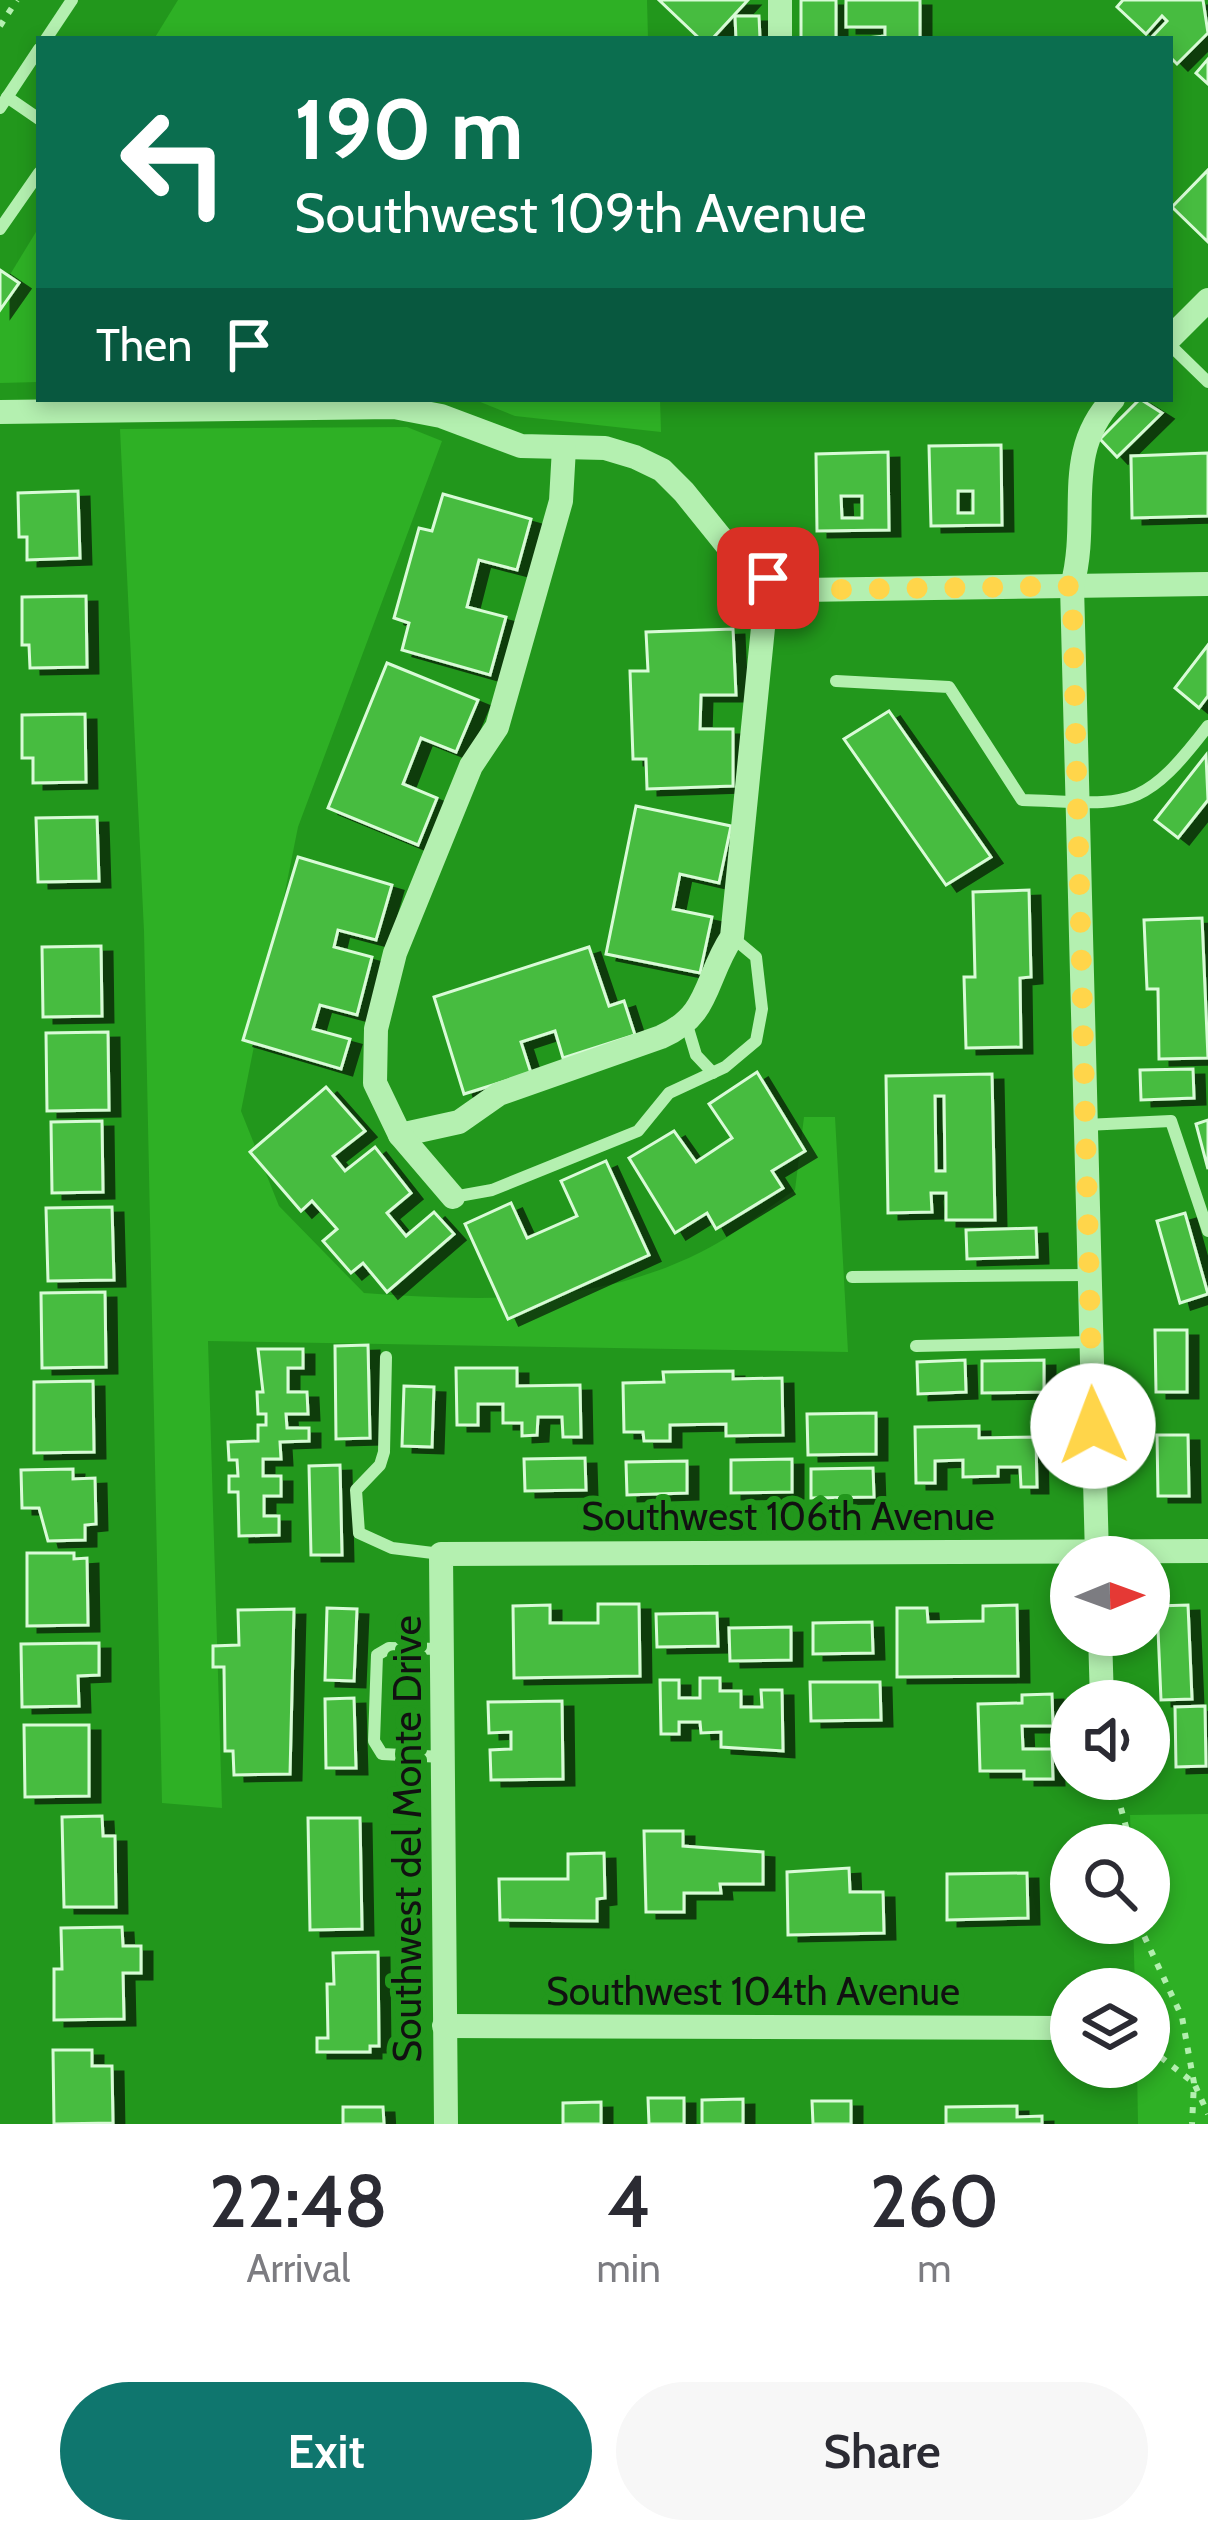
<!DOCTYPE html>
<style>
:root{--surface:#fff;--page:#f7f7f7;--text:#2b2b33;--muted:#7c7c81;--accent:#0f766e}
body{margin:0;font-family:Cabin,sans-serif;background:var(--page);color:var(--text);height:100vh;display:flex;flex-direction:column;font-size:45px;white-space:nowrap}
*{box-sizing:border-box;margin:0}
p{font-size:39px;color:var(--muted)}
.icon{flex:none;width:66px;height:66px;fill:none;stroke:currentColor;stroke-width:2;stroke-linecap:round;stroke-linejoin:round}
.map{position:relative;height:2124px;overflow:hidden}
.drawer{display:flex;flex-direction:column;background:var(--surface);flex:1}
.drawer>*{flex:none}
.hud{position:absolute;left:36px;top:36px;width:1137px;height:366px;border-radius:0px;box-shadow:0 6px 18px #0003;background:#0b6e4f;color:#fff;overflow:hidden}
.needle{width:78px;rotate:89deg}
.buttons{position:absolute;left:1050px;top:1536px;display:grid;gap:24px}
.buttons a{display:grid;place-items:center;width:120px;height:120px;border-radius:50%;background:var(--surface);box-shadow:0 6px 18px #0003;font-size:60px}
.pin{position:absolute;display:grid;place-items:center;width:102px;height:102px;color:#fff;margin:-51px;border-radius:24px;box-shadow:0 6px 18px #0006}
.me{position:absolute;width:132px;margin:-66px;rotate:358deg;stroke-linejoin:round;filter:drop-shadow(0 0 9px #0008)}
.turn{display:flex;align-items:center;gap:42px;height:252px;padding:0 60px;font-size:54px}
.turn .icon{width:156px;height:156px;stroke-width:2.5}
.turn b{display:block;font-size:84px;line-height:102px}
.then{display:flex;align-items:center;height:114px;padding:0 60px;background:#0003;gap:24px;font-size:45px}
.eta{display:flex;justify-content:space-evenly;align-items:center;height:204px;text-align:center}
.eta b{font-size:72px;font-weight:600;line-height:84px}
.button{display:flex;gap:24px;margin-top:auto;padding:24px 60px}
.button a{flex:1;height:138px;border-radius:72px;background:var(--accent);color:#fff;font-size:48px;font-weight:600;line-height:138px;text-align:center}
.button a+a{background:var(--page);color:var(--text)}
.map>svg:first-child{display:block}
</style>
<div class="map">
<svg width="1208" height="2124" viewBox="0 0 1208 2124">
<defs>
<filter id="shadow"><feDropShadow dx="11" dy="6" stdDeviation="0" flood-color="#0009"/></filter>
</defs>
<rect width="100%" height="100%" fill="#22971c"/>
<g fill="#2eb025">
<path d="M178,0H647L648,39H154Z"/>
<path d="M39,227V382L0,383V291Z"/>
<path d="M473,399H660L661,432L515,416Z"/>
<path d="M407,427L442,441L298,827L241,1111L279,1206L364,1293C481,1301 594,1306 701,1252C734,1236 764,1210 795,1190L804,1117H835L848,1352L208,1341L222,1808L162,1803L144,931L120,429Z"/>
<path d="M1208,1814V2124H1138L1137,2067H1149V1989H1135L1133,1923H1149V1845H1131L1130,1815Z"/>
</g>
<g fill="#47bc40" stroke="#d9fbd7" stroke-width="3" fill-rule="evenodd" filter="url(#shadow)">
<path d="M659,0H748L712,39H700Z"/>
<rect x="801" y="0" width="35" height="39"/>
<path d="M846,0H920V39H857L885,36V27H846Z"/>
<path d="M1123,0H1203L1208,33L1177,64L1170,57V39L1151,38L1167,21L1162,16L1146,34L1117,7Z"/>
<path d="M735,16H759L760,39H736Z"/>
<path d="M1208,59V84L1196,73Z"/>
<path d="M1208,170V242L1172,207Z"/>
<path d="M0,270L19,283L0,310Z"/>
<path d="M1140,399L1162,413L1117,457L1100,439Z"/>
<path d="M1001,445L1002,525L931,526L929,446ZM958,491H973V513H958Z"/>
<path d="M888,452L889,530L817,531L816,454ZM841,496H862V518H842Z"/>
<path d="M1208,453V516L1132,518L1131,456Z"/>
<path d="M78,491L80,558L27,560V537H19L18,493Z"/>
<path d="M443,494L531,519L517,570L479,560L467,607L506,617L490,675L402,650L409,623L394,618L419,528L432,531Z"/>
<path d="M86,596L87,667L30,668L29,645H22V597Z"/>
<path d="M733,629L736,695H701L700,729H733V786L647,789L646,759H633L630,671H648L646,632Z"/>
<path d="M1208,645V696L1199,708L1175,688Z"/>
<path d="M387,663L478,700L456,752L421,738L403,784L437,798L418,845L328,808Z"/>
<path d="M889,711L991,857L946,885L844,739Z"/>
<path d="M85,714L86,782L33,783V758H22V715Z"/>
<path d="M1206,755L1208,800L1178,838L1155,820Z"/>
<path d="M636,806L731,826L719,883L680,874L673,909L712,917L700,973L606,954Z"/>
<path d="M97,817L99,881L38,882L36,818Z"/>
<path d="M298,857L392,885L376,940L338,930L334,947L372,957L357,1015L320,1005L313,1029L350,1039L341,1069L243,1040Z"/>
<path d="M1029,890L1031,977L1020,978L1021,1047L966,1048L964,977H975L973,892Z"/>
<path d="M1202,918L1208,1058L1159,1059L1158,989H1147L1144,920Z"/>
<path d="M101,946L102,1016L43,1017L42,947Z"/>
<path d="M589,947L609,1006L624,1001L635,1035L563,1058L555,1031L521,1042L531,1073L464,1094L434,997Z"/>
<path d="M108,1032L109,1110L47,1111L46,1033Z"/>
<path d="M1193,1069L1194,1098L1141,1100L1140,1070Z"/>
<path d="M757,1072L805,1151L772,1171L783,1188L716,1229L707,1213L675,1233L629,1158L674,1131L696,1162L732,1138L709,1104Z"/>
<path d="M992,1074L995,1220H946V1193H931L932,1212L888,1213L886,1076ZM935,1096H944L945,1171H936Z"/>
<path d="M326,1087L365,1131L333,1156L345,1171L375,1147L411,1193L387,1213L406,1236L434,1212L454,1234L387,1292L363,1263L351,1273L323,1241L337,1229L312,1201L301,1211L250,1152Z"/>
<path d="M1208,1120V1169L1196,1124Z"/>
<path d="M102,1121L103,1192L52,1193L51,1122Z"/>
<path d="M606,1161L649,1255L508,1319L465,1224L511,1203L527,1238L577,1216L561,1181Z"/>
<path d="M112,1207L114,1280L48,1281L46,1208Z"/>
<path d="M1185,1213L1208,1294L1180,1303L1157,1221Z"/>
<path d="M1036,1228L1037,1257L967,1259L966,1230Z"/>
<path d="M105,1292L106,1367L42,1368L41,1293Z"/>
<path d="M1155,1330H1187V1392H1156Z"/>
<path d="M368,1345L370,1438L336,1439L335,1346Z"/>
<path d="M258,1349H303V1368H288V1392H307L308,1414H286L287,1428H309V1441L280,1442L281,1459H263V1476H281V1496H264V1516H279V1535L239,1536L238,1492H229V1476H238L237,1460H229L228,1442L258,1441V1425H266V1414H258L257,1392H263Z"/>
<path d="M965,1360L966,1392L918,1394L917,1362Z"/>
<path d="M1044,1360V1392L982,1393V1361Z"/>
<path d="M456,1368H517V1386L580,1385L581,1437H563L562,1417H538L537,1435L522,1436V1423H503V1404H478V1425H457Z"/>
<path d="M733,1371V1379L782,1378L783,1435L726,1436V1424L670,1425V1441H644L643,1432H624L623,1383L664,1382L663,1372Z"/>
<path d="M93,1381L94,1452L34,1453V1382Z"/>
<path d="M404,1386L434,1387L432,1447L402,1446Z"/>
<path d="M876,1413V1454L808,1455L807,1414Z"/>
<path d="M979,1426V1438L1036,1437L1037,1487H1021L1020,1467H998V1476L963,1477V1460L935,1461V1483H916L915,1427Z"/>
<path d="M1157,1435H1188L1189,1496H1158Z"/>
<path d="M585,1458L586,1490L525,1491L524,1459Z"/>
<path d="M792,1459V1492L731,1493V1460Z"/>
<path d="M687,1461V1493L627,1495L626,1462Z"/>
<path d="M340,1465L342,1555H311L309,1466Z"/>
<path d="M873,1468L874,1497L811,1498V1469Z"/>
<path d="M73,1469V1479L95,1478L96,1524L85,1525V1540L48,1541L39,1508H22L21,1470Z"/>
<path d="M27,1553H74V1559L87,1558L88,1625L27,1626Z"/>
<path d="M598,1604H639L640,1676L514,1678L513,1606L550,1605V1623H598Z"/>
<path d="M1017,1605L1018,1676L897,1677V1608H927L928,1622L983,1621V1606Z"/>
<path d="M1188,1605L1192,1699L1161,1700L1157,1606Z"/>
<path d="M327,1608L357,1609L354,1681L325,1680Z"/>
<path d="M294,1609L290,1774L234,1775L233,1751H225L224,1667H213V1646L239,1645L238,1610Z"/>
<path d="M717,1613L718,1646L657,1647L656,1614Z"/>
<path d="M872,1622L873,1653L813,1654V1623Z"/>
<path d="M791,1627V1660L730,1661L729,1628Z"/>
<path d="M99,1643V1675L78,1676L79,1706L22,1707L21,1644Z"/>
<path d="M700,1678H720V1691H741V1707H762L761,1690H782L783,1751L721,1747V1732L701,1733L700,1722H679V1734H661L660,1680H679V1698H700Z"/>
<path d="M810,1682H880L881,1720L811,1721Z"/>
<path d="M1052,1694L1053,1726H1022L1023,1749H1052L1053,1779H1024V1771H980L978,1704L1022,1703V1695Z"/>
<path d="M354,1698L356,1768H326L325,1699Z"/>
<path d="M562,1701L563,1779L491,1780L490,1750L511,1749V1732L489,1733L488,1702Z"/>
<path d="M1205,1706L1206,1766L1176,1767L1175,1707Z"/>
<path d="M24,1725H89V1796L25,1797Z"/>
<path d="M102,1816L103,1836H115L116,1907H64L62,1817Z"/>
<path d="M308,1818H360L362,1929L310,1930Z"/>
<path d="M644,1831H683V1846L763,1852V1884H720L721,1893H684V1912H646Z"/>
<path d="M604,1853L605,1898L597,1899V1921L500,1920L499,1879H568V1854Z"/>
<path d="M849,1868L850,1892H883L884,1933L788,1935L787,1872Z"/>
<path d="M1027,1873L1028,1918L947,1920V1874Z"/>
<path d="M122,1927L123,1946H141V1973H123L124,2019L54,2020V1969H62L61,1928Z"/>
<path d="M378,1952L379,2046H370V2052H317V2038H328L327,1984H334L333,1953Z"/>
<path d="M53,2050H92V2066H112L113,2123L54,2124Z"/>
<path d="M648,2098H684V2124H649Z"/>
<path d="M743,2099V2124H702V2100Z"/>
<path d="M812,2101H851V2124H813Z"/>
<path d="M601,2102V2124H563V2103Z"/>
<path d="M1017,2106V2117L1042,2116V2124H946V2107Z"/>
<path d="M343,2107H383L384,2124H343Z"/>
</g>
<g fill="none" stroke-linecap="round" stroke-linejoin="round">
<g stroke="#b4f0b0" stroke-width="6" stroke-dasharray="6 9" stroke-linecap="butt">
<path d="M0,26L17,0"/>
<path d="M1113,1779L1131,1845"/>
<path d="M1138,1923L1182,2017L1194,2083L1192,2124"/>
<path d="M1149,2048L1194,2083L1208,2114"/>
</g>
<g stroke="#b4f0b0" stroke-width="12">
<path d="M46,39L72,0"/>
<path d="M7,97L39,119"/>
<path d="M0,108L39,49"/>
<path d="M0,229L39,173"/>
<path d="M1170,345L1208,382"/>
<path d="M836,681L949,687L1022,800C1128,803 1140,815 1208,726"/>
<path d="M687,1025L696,1055L713,1073"/>
<path d="M1085,1125L1171,1121L1208,1231"/>
<path d="M453,1197L492,1190L638,1131L669,1093L725,1067L756,1041L762,1009L756,957L732,937"/>
<path d="M852,1277L1089,1275"/>
<path d="M916,1346L1091,1342"/>
<path d="M386,1357L384,1452L380,1465L356,1490L359,1533L392,1548L441,1554"/>
<path d="M442,1649L389,1648L377,1655L374,1741L382,1754L443,1757"/>
</g>
<g stroke="#b4f0b0" stroke-width="24">
<path d="M780,0V39"/>
<path d="M1170,338L1208,300"/>
<path d="M0,412L394,407L441,416L521,446L605,448L635,457L662,470L684,492L738,559L801,590L1208,584"/>
<path d="M400,1135L459,1122L499,1094L661,1037C711,1015 704,979 732,937L768,578"/>
<path d="M453,1197L400,1135L375,1083L376,1029L395,953L471,766L497,727L561,501L564,448"/>
<path d="M1097,1557L1072,586C1091,516 1061,454 1113,399"/>
<path d="M1100,1635L1102,1701"/>
<path d="M444,2026L1062,2028"/>
<path d="M446,2124L441,1554L1208,1551"/>
</g>
</g>
<g fill="none" stroke-linecap="round" stroke-linejoin="round">
<path stroke="#ffd54a" stroke-width="21" stroke-dasharray="0 37.8" d="M768,578L801,590L1072,586L1093,1426"/>
</g>
<g text-anchor="middle" dominant-baseline="central" stroke-width="12" stroke-linejoin="round" paint-order="stroke">
<g font-size="39" fill="#111" stroke="#22971c">
<text x="788" y="1516">Southwest 106th Avenue</text>
<text transform="translate(407 1839) rotate(-90)">Southwest del Monte Drive</text>
<text x="753" y="1991">Southwest 104th Avenue</text>
</g>
</g>
</svg>
<div class="buttons">
<a><svg class="needle" viewBox="-14 -14 28 28"><path d="M0-13l5 13h-10z" fill="#e53935"/><path d="M0 13l5-13h-10z" fill="#7c7c81"/></svg></a>
<a><svg class="icon" aria-label="sound" viewBox="0 0 24 24"><path d="M4 9h4l5-4v14l-5-4H4zM17 9q2 3 0 6"/></svg></a>
<a><svg class="icon" aria-label="search" viewBox="0 0 24 24"><circle cx="10" cy="10" r="6"/><path d="M15 15l6 6"/></svg></a>
<a><svg class="icon" aria-label="layers" viewBox="0 0 24 24"><path d="M12 4l9 5-9 5-9-5zM3 14l9 5 9-5"/></svg></a>
</div>
<div class="pin" style="left:768px;top:578px;background:#d93025"><svg class="icon" aria-label="arrive" viewBox="0 0 24 24"><path d="M6 21V4h12l-3 4 3 4H6"/></svg></div>
<svg class="me" style="left:1093px;top:1426px" viewBox="-20 -20 40 40"><circle r="19" fill="#fff"/><path d="M0-13L10 11 0 6-10 11z" fill="#ffd54a"/></svg>
<div class="hud">
<div class="turn"><svg class="icon" aria-label="left" viewBox="0 0 24 24"><path d="M17 20v-9H6M10 6l-5 5 5 5"/></svg><div><b>190 m</b>Southwest 109th Avenue</div></div>
<div class="then">Then<svg class="icon" aria-label="arrive" viewBox="0 0 24 24"><path d="M6 21V4h12l-3 4 3 4H6"/></svg></div>
</div>
</div>
<section class="drawer">
<div class="eta">
<div><b>22:48</b><p>Arrival</p></div>
<div><b>4</b><p>min</p></div>
<div><b>260</b><p>m</p></div>
</div>
<div class="button"><a>Exit</a><a>Share</a></div>
</section>
